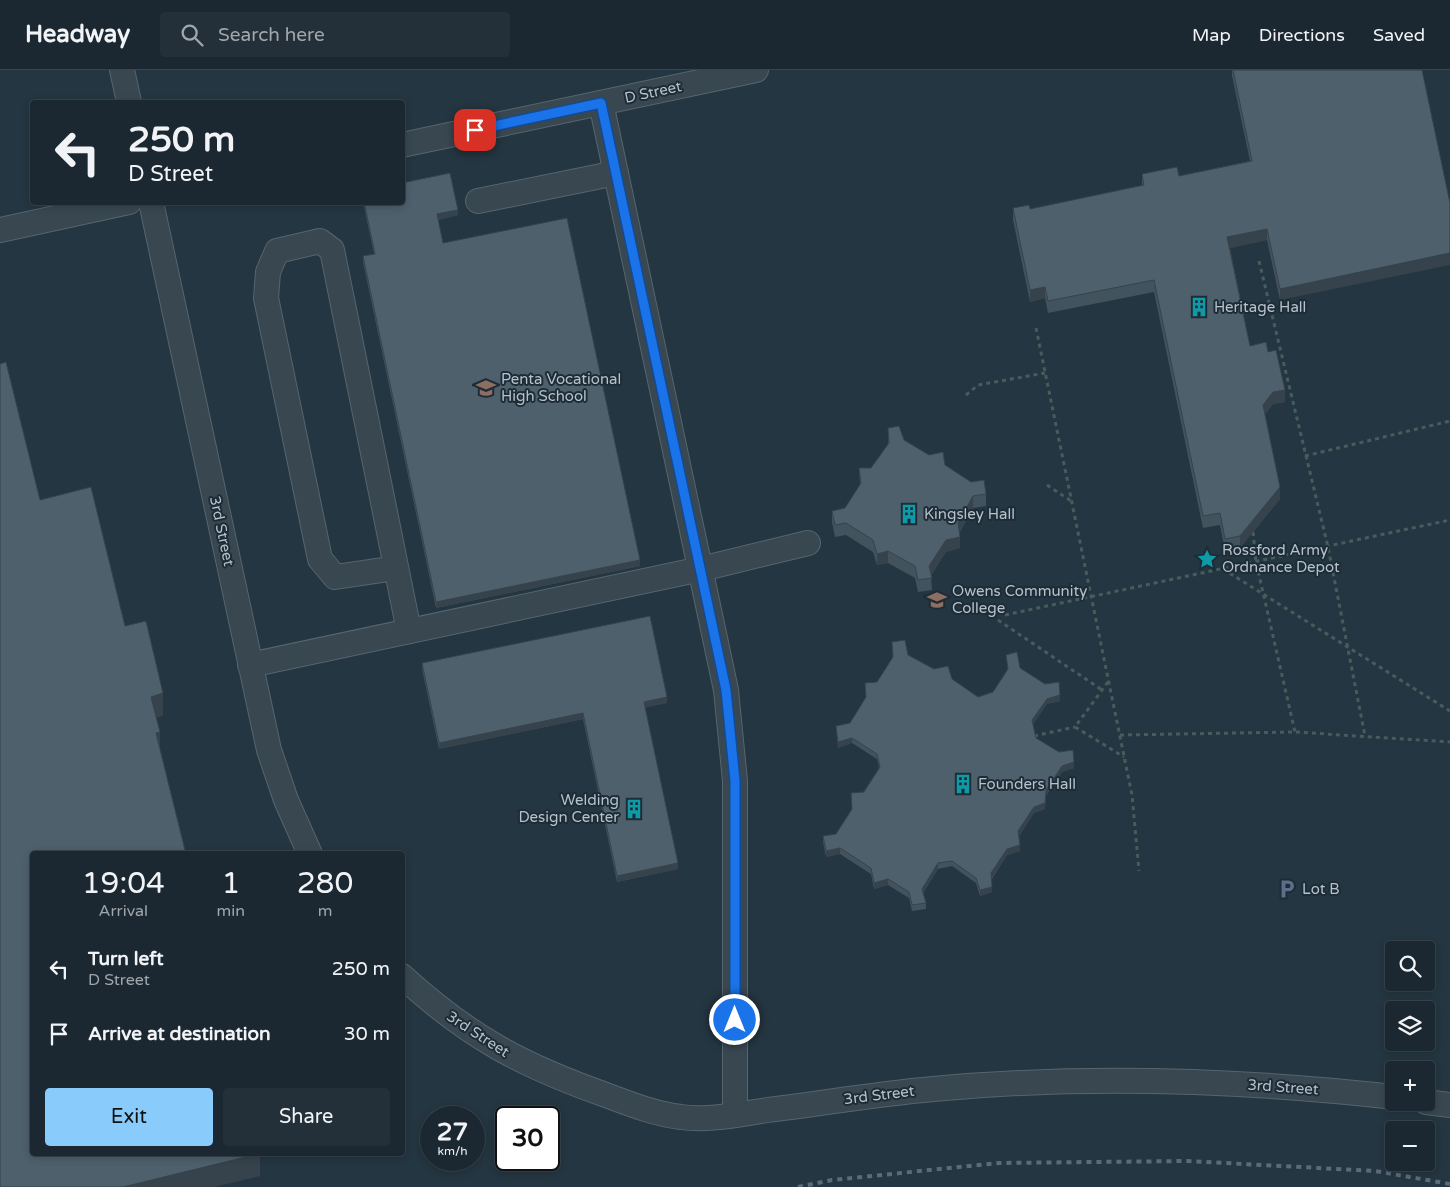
<!DOCTYPE html>
<meta charset="utf-8">
<style>
:root{--surface:#1b2831;--page:#243039;--text:#f1f3f6;--muted:#a0a6ab;--line:#39444d;--accent:#89ccfc}
body{margin:0;font-family:"Varela Round",sans-serif;background:var(--page);color:var(--text);height:100vh;display:flex;flex-direction:column;font-size:19px;white-space:nowrap}
*{box-sizing:border-box;margin:0}
p{font-size:16px;color:var(--muted)}
.icon{flex:none;width:28px;height:28px;fill:none;stroke:currentColor;stroke-width:2;stroke-linecap:round;stroke-linejoin:round}
.map{position:relative;flex:1;overflow:hidden}
.panel{position:absolute;left:30px;top:781px;width:375px;height:305px;display:flex;flex-direction:column;background:var(--surface);border-radius:5px;box-shadow:0 2px 8px #0003,0 0 0 1px var(--line)}
.panel>*{flex:none}
.guide{position:absolute;left:30px;top:30px;width:375px;height:105px;border-radius:5px;box-shadow:0 2px 8px #0003,0 0 0 1px var(--line);background:#1b2831;color:var(--text);overflow:hidden}
.fabs{position:absolute;left:1385px;top:871px;display:grid;gap:10px}
.fabs a{display:grid;place-items:center;width:50px;height:50px;border-radius:5px;background:var(--surface);box-shadow:0 2px 8px #0003,0 0 0 1px var(--line);font-size:25px}
.speed{position:absolute;left:420px;top:1036px;display:flex;gap:10px;font-size:25px;font-weight:700;text-align:center}
.speed>*{display:grid;place-content:center;width:65px;height:65px;border-radius:50%;background:var(--surface);box-shadow:0 2px 8px #0003,0 0 0 1px var(--line);line-height:1}
.speed small{font-size:12px;font-weight:400}
.speed .limit{border:2px solid #111;border-radius:8px;background:#fff;color:#111}
.pin{position:absolute;display:grid;place-items:center;width:42px;height:42px;color:#fff;margin:-21px;border-radius:10px;box-shadow:0 2px 8px #0006}
.me{position:absolute;width:55px;margin:-28px;rotate:0deg;stroke-linejoin:round;filter:drop-shadow(0 0 4px #0008)}
.turn{display:flex;align-items:center;gap:18px;height:105px;padding:0 15px;font-size:22px}
.turn .icon{width:65px;height:65px;stroke-width:2.5}
.turn b{display:block;font-size:35px;line-height:42px}
.eta{display:flex;justify-content:space-evenly;align-items:center;height:85px;text-align:center}
.eta b{font-size:30px;font-weight:600;line-height:35px}
.cta{display:flex;gap:10px;margin-top:auto;padding:10px 15px}
.cta a{flex:1;height:58px;border-radius:5px;background:var(--accent);color:#111;font-size:20px;font-weight:600;line-height:58px;text-align:center}
.cta a+a{background:var(--page);color:var(--text)}
ul{padding:0;list-style:none}
li{display:flex;align-items:center;gap:15px;height:65px;padding:0 15px}
li div{flex:1}
li b{display:block;font-size:19px}
li em{font-style:normal}
header{display:flex;align-items:center;gap:30px;box-sizing:border-box;height:70px;padding:0 25px;background:var(--surface);border-bottom:1px solid var(--line)}
header strong{font-size:24px}
nav{display:flex;gap:28px;margin-inline-start:auto;font-size:18px}
.search{width:350px;height:45px;background:var(--page);display:flex;align-items:center;gap:12px;box-sizing:border-box;padding:0 18px;border-radius:5px;color:var(--muted);font-size:19px}
.map>svg:first-child{display:block}
</style>
<header>
<strong>Headway</strong>
<div class="search"><svg class="icon" aria-label="search" viewBox="0 0 24 24"><circle cx="10" cy="10" r="6"/><path d="M15 15l6 6"/></svg>Search here</div>
<nav><a>Map</a><a>Directions</a><a>Saved</a></nav>
</header>
<div class="map">
<svg width="1450" height="1117" viewBox="0 0 1450 1117">
<rect width="100%" height="100%" fill="#243641"/>
<g fill="none" stroke-linecap="round" stroke-linejoin="round">
<defs>
<g id="minor">
<path d="M122,0L129,32"/>
<path d="M601,33L726,620L735,711V1045"/>
<path d="M402,75L756,0"/>
<path d="M478,131L616,103"/>
<path d="M151,132L269,680L286,730L310,784"/>
<path d="M0,160L129,132"/>
<path d="M396,498L335,507L320,489L266,228L268,202L277,181L320,171L332,180L409,561"/>
<path d="M250,595L701,499L808,473"/>
<path d="M402,906C469,967 521,995 606,1025C630,1034 655,1044 681,1047C709,1051 740,1044 768,1040C823,1033 878,1024 933,1019C1085,1005 1242,1010 1394,1027"/>
<path d="M1426,1032L1450,1035"/>
</g>
</defs>
<use href="#minor" stroke="#56656e" stroke-width="26"/>
<g stroke="#455e5c" stroke-width="3" stroke-dasharray="4 4" stroke-linecap="butt">
<path d="M1259,191L1328,477L1365,666"/>
<path d="M1036,258L1132,725L1139,801"/>
<path d="M966,325L978,315L1045,303"/>
<path d="M1305,386L1450,351"/>
<path d="M1047,415L1071,431"/>
<path d="M1253,462L1256,492L1295,662"/>
<path d="M1223,499L1450,641"/>
<path d="M1005,545L1450,450"/>
<path d="M998,550L1102,620"/>
<path d="M1108,612L1075,657L1124,687"/>
<path d="M1120,665L1295,662L1450,672"/>
<path d="M1034,666L1075,657"/>
</g>
<use href="#minor" stroke="#394751" stroke-width="24"/>
<path stroke="#5a6c78" stroke-width="4" stroke-dasharray="5 5" stroke-linecap="butt" d="M798,1117L832,1110L999,1093L1187,1091L1375,1101L1450,1114"/>
</g>
<g fill="#42535d">
<path d="M1232,0H1422L1280,230L1267,170L1230,178L1250,276L1268,282L1285,332L1273,334L1265,344L1280,429L1240,478L1225,481L1220,455L1203,458L1154,222L1048,243L1045,228L1030,232L1013,150V138L1030,139L1142,116V104L1179,106L1250,91L1232,6Z"/>
<path d="M363,132H402L458,145L438,150L443,173L640,496L436,538L363,192V186L374,184Z"/>
<path d="M888,358L904,370L945,395L986,424V436L973,438L960,462V478L946,482L931,505L932,520L918,522L915,508L888,493L877,495L873,482L846,465L835,467L832,452V441L845,438L860,415L859,398H871L888,374Z"/>
<path d="M892,572L908,585L952,609L978,627L993,622L1008,600L1006,585L1020,598L1060,631L1047,634L1033,654L1036,668L1074,698L1062,702L1046,726L1045,739L1034,743L1019,766L1020,781L1007,785L992,809V822L980,826L976,813L952,796L938,799L923,823L926,833V839L912,841L909,828L888,815L874,819L871,804L840,784L826,787L823,772V766L836,764L879,698L877,689L852,673L838,678L836,656L850,653L877,612L893,588Z"/>
<path d="M422,593L667,633L645,637L678,799L617,812L583,649L439,679L422,599Z"/>
</g>
<g fill="#36434c">
<path d="M458,140V145L437,150V144Z"/>
<path d="M1267,159V170L1227,179V167Z"/>
<path d="M1450,183V195L1280,230V219Z"/>
<path d="M1045,217V228L1030,232V220Z"/>
<path d="M1285,320V332L1273,334L1263,346V335L1273,322Z"/>
<path d="M1280,417V429L1240,478V466Z"/>
<path d="M973,426V438L958,465V453Z"/>
<path d="M960,467V478L946,482L929,507V496L946,470Z"/>
<path d="M888,481V493L877,495V484Z"/>
<path d="M640,490V496L436,538V532Z"/>
<path d="M163,623V646L151,649V627Z"/>
<path d="M1060,625V631L1047,634L1032,656V650L1047,629Z"/>
<path d="M667,627V633L644,638V632Z"/>
<path d="M583,643V649L439,679V673Z"/>
<path d="M160,662V684L156,663Z"/>
<path d="M852,668V673L838,678V672Z"/>
<path d="M1074,692V698L1062,702L1046,726V720L1062,696Z"/>
<path d="M1045,733V739L1034,743L1018,767V761L1034,737Z"/>
<path d="M1020,775V781L1007,785L991,809V803L1007,779Z"/>
<path d="M840,778V784L826,787V781Z"/>
<path d="M678,793V799L617,812V806Z"/>
<path d="M938,793V799L922,824V819Z"/>
<path d="M888,809V815L874,819V813Z"/>
<path d="M992,817V822L980,826V820Z"/>
<path d="M258,1084H260V1106L214,1117H123Z"/>
</g>
<g fill="#4d606c" stroke="#36434c">
<path d="M1233,0H1422L1450,133V183L1280,219L1267,159L1227,167L1250,276L1266,272L1268,282L1276,280L1285,320L1273,322L1263,335L1280,417L1240,466L1225,469L1220,443L1203,446L1154,210L1048,231L1045,217L1030,220L1013,138L1029,135L1030,139L1144,115L1142,104L1177,97L1179,106L1252,91Z"/>
<path d="M450,103L458,140L437,144L443,173L567,148L640,490L436,532L363,186L375,184L364,132H402V113Z"/>
<path d="M6,292L40,430L91,417L125,556L146,551L163,623L151,627L160,662L156,663L186,784H32V1084H258L123,1117H0V294Z"/>
<path d="M899,356L904,370L929,385L943,382L945,395L971,412L984,410L986,424L973,426L958,453L960,467L946,470L929,496L932,508L918,510L915,496L888,481L877,484L873,470L846,453L835,455L832,441L845,438L861,413L859,398H871L889,373L888,358Z"/>
<path d="M650,546L667,627L644,632L678,793L617,806L583,643L439,673L422,593Z"/>
<path d="M905,570L908,585L934,599L948,596L952,609L978,627L993,622L1008,599L1006,585L1017,582L1020,598L1045,614L1059,612L1060,625L1047,629L1032,650L1036,668L1059,682L1073,680L1074,692L1062,696L1046,720L1045,733L1034,737L1018,761L1020,775L1007,779L991,803L992,817L980,820L976,808L952,791L938,793L922,819L926,833L912,835L909,822L888,809L874,813L871,798L840,778L826,781L823,766L836,764L852,739L851,723L864,722L880,697L877,684L852,668L838,672L836,656L850,653L866,627L865,613L877,612L893,587L892,572Z"/>
</g>
<g fill="none" stroke-linecap="round" stroke-linejoin="round">
<defs>
<path id="route" d="M475,60L601,33L726,620L735,711V950"/>
</defs>
<use href="#route" stroke="#114b97" stroke-width="12"/>
<use href="#route" stroke="#1a73e8" stroke-width="9"/>
</g>
<defs>
<symbol id="building-bare" viewBox="-9 -9 18 18"><path d="M-4-6H4V6H1V3H-1V6H-4ZM-2.5-4.3h1.7v1.8h-1.7ZM.8-4.3h1.7v1.8H.8ZM-2.5-1h1.7V.8h-1.7ZM.8-1h1.7V.8H.8Z" fill="#0f9aa8" stroke="#1d2c36" stroke-width="2.5" paint-order="stroke"/></symbol>
<symbol id="school-bare" viewBox="-9 -9 18 18"><path d="M0-5L7-2L0 1L-7-2ZM-4 1L0 2.5L4 1V4Q0 6-4 4Z" fill="#8d6e63" stroke="#1d2c36" stroke-width="2.5" paint-order="stroke"/></symbol>
<symbol id="sight-bare" viewBox="-9 -9 18 18"><path d="M0-6L1.8-2.2L6-1.7L2.9 1.2L3.7 5.4L0 3.3L-3.7 5.4L-2.9 1.2L-6-1.7L-1.8-2.2Z" fill="#0f9aa8" stroke="#1d2c36" stroke-width="2.5" paint-order="stroke"/></symbol>
<symbol id="university-bare" viewBox="-9 -9 18 18"><path d="M0-5L7-2L0 1L-7-2ZM-4 1L0 2.5L4 1V4Q0 6-4 4Z" fill="#8d6e63" stroke="#1d2c36" stroke-width="2.5" paint-order="stroke"/></symbol>
<symbol id="parking-bare" viewBox="-9 -9 18 18"><path d="M-3.5-5.5H1a3.5 3.5 0 0 1 0 7H-1V5.5H-3.5ZM-1-3.4V-.6H.8a1.4 1.4 0 0 0 0-2.8Z" fill="#5c6f8a" stroke="#1d2c36" stroke-width="2.5" paint-order="stroke"/></symbol>
</defs>
<g fill-rule="evenodd">
<use href="#building-bare" x="1185" y="223" width="28" height="28"/>
<use href="#school-bare" x="472" y="304" width="28" height="28"/>
<use href="#building-bare" x="895" y="430" width="28" height="28"/>
<use href="#sight-bare" x="1193" y="475" width="28" height="28"/>
<use href="#university-bare" x="923" y="516" width="28" height="28"/>
<use href="#building-bare" x="949" y="700" width="28" height="28"/>
<use href="#building-bare" x="620" y="725" width="28" height="28"/>
<use href="#parking-bare" x="1273" y="805" width="28" height="28"/>
</g>
<g text-anchor="middle" dominant-baseline="central" stroke-width="4" stroke-linejoin="round" paint-order="stroke">
<g font-size="15" fill="#b5c2cb" stroke="#1d2c36">
<text transform="translate(653 22) rotate(-12)">D Street</text>
<text transform="translate(222 461) rotate(78)">3rd Street</text>
<text transform="translate(478 964) rotate(33)">3rd Street</text>
<text transform="translate(1283 1017) rotate(4)">3rd Street</text>
<text transform="translate(879 1025) rotate(-7)">3rd Street</text>
</g>
<g font-size="15" fill="#b5c2cb" stroke="#1d2c36" text-anchor="start">
<text x="1214" y="237">Heritage Hall</text>
<text x="501" y="309">Penta Vocational<tspan x="501" dy="17">High School</tspan></text>
<text x="924" y="444">Kingsley Hall</text>
<text x="1222" y="480">Rossford Army<tspan x="1222" dy="17">Ordnance Depot</tspan></text>
<text x="952" y="521">Owens Community<tspan x="952" dy="17">College</tspan></text>
<text x="978" y="714">Founders Hall</text>
<text x="619" y="730" text-anchor="end">Welding<tspan x="619" dy="17">Design Center</tspan></text>
<text x="1302" y="819">Lot B</text>
</g>
</g>
</svg>
<div class="fabs">
<a><svg class="icon" aria-label="search" viewBox="0 0 24 24"><circle cx="10" cy="10" r="6"/><path d="M15 15l6 6"/></svg></a>
<a><svg class="icon" aria-label="layers" viewBox="0 0 24 24"><path d="M12 4l9 5-9 5-9-5zM3 14l9 5 9-5"/></svg></a>
<a>+</a>
<a>−</a>
</div>
<div class="speed"><div>27<small>km/h</small></div><div class="limit">30</div></div>
<div class="pin" style="left:475px;top:60px;background:#d93025"><svg class="icon" aria-label="arrive" viewBox="0 0 24 24"><path d="M6 21V4h12l-3 4 3 4H6"/></svg></div>
<svg class="me" style="left:735px;top:950px" viewBox="-20 -20 40 40"><circle r="17" fill="#1a73e8" stroke="#fff" stroke-width="3"/><path d="M0-11L8 9 0 5-8 9z" fill="#fff"/></svg>
<div class="guide">
<div class="turn"><svg class="icon" aria-label="left" viewBox="0 0 24 24"><path d="M17 20v-9H6M10 6l-5 5 5 5"/></svg><div><b>250 m</b>D Street</div></div>
</div>
<section class="panel">
<div class="eta">
<div><b>19:04</b><p>Arrival</p></div>
<div><b>1</b><p>min</p></div>
<div><b>280</b><p>m</p></div>
</div>
<ul>
<li><svg class="icon" aria-label="left" viewBox="0 0 24 24"><path d="M17 20v-9H6M10 6l-5 5 5 5"/></svg><div><b>Turn left</b><p>D Street</p></div><em>250 m</em></li>
<li><svg class="icon" aria-label="arrive" viewBox="0 0 24 24"><path d="M6 21V4h12l-3 4 3 4H6"/></svg><div><b>Arrive at destination</b></div><em>30 m</em></li>
</ul>
<div class="cta"><a>Exit</a><a>Share</a></div>
</section>
</div>
